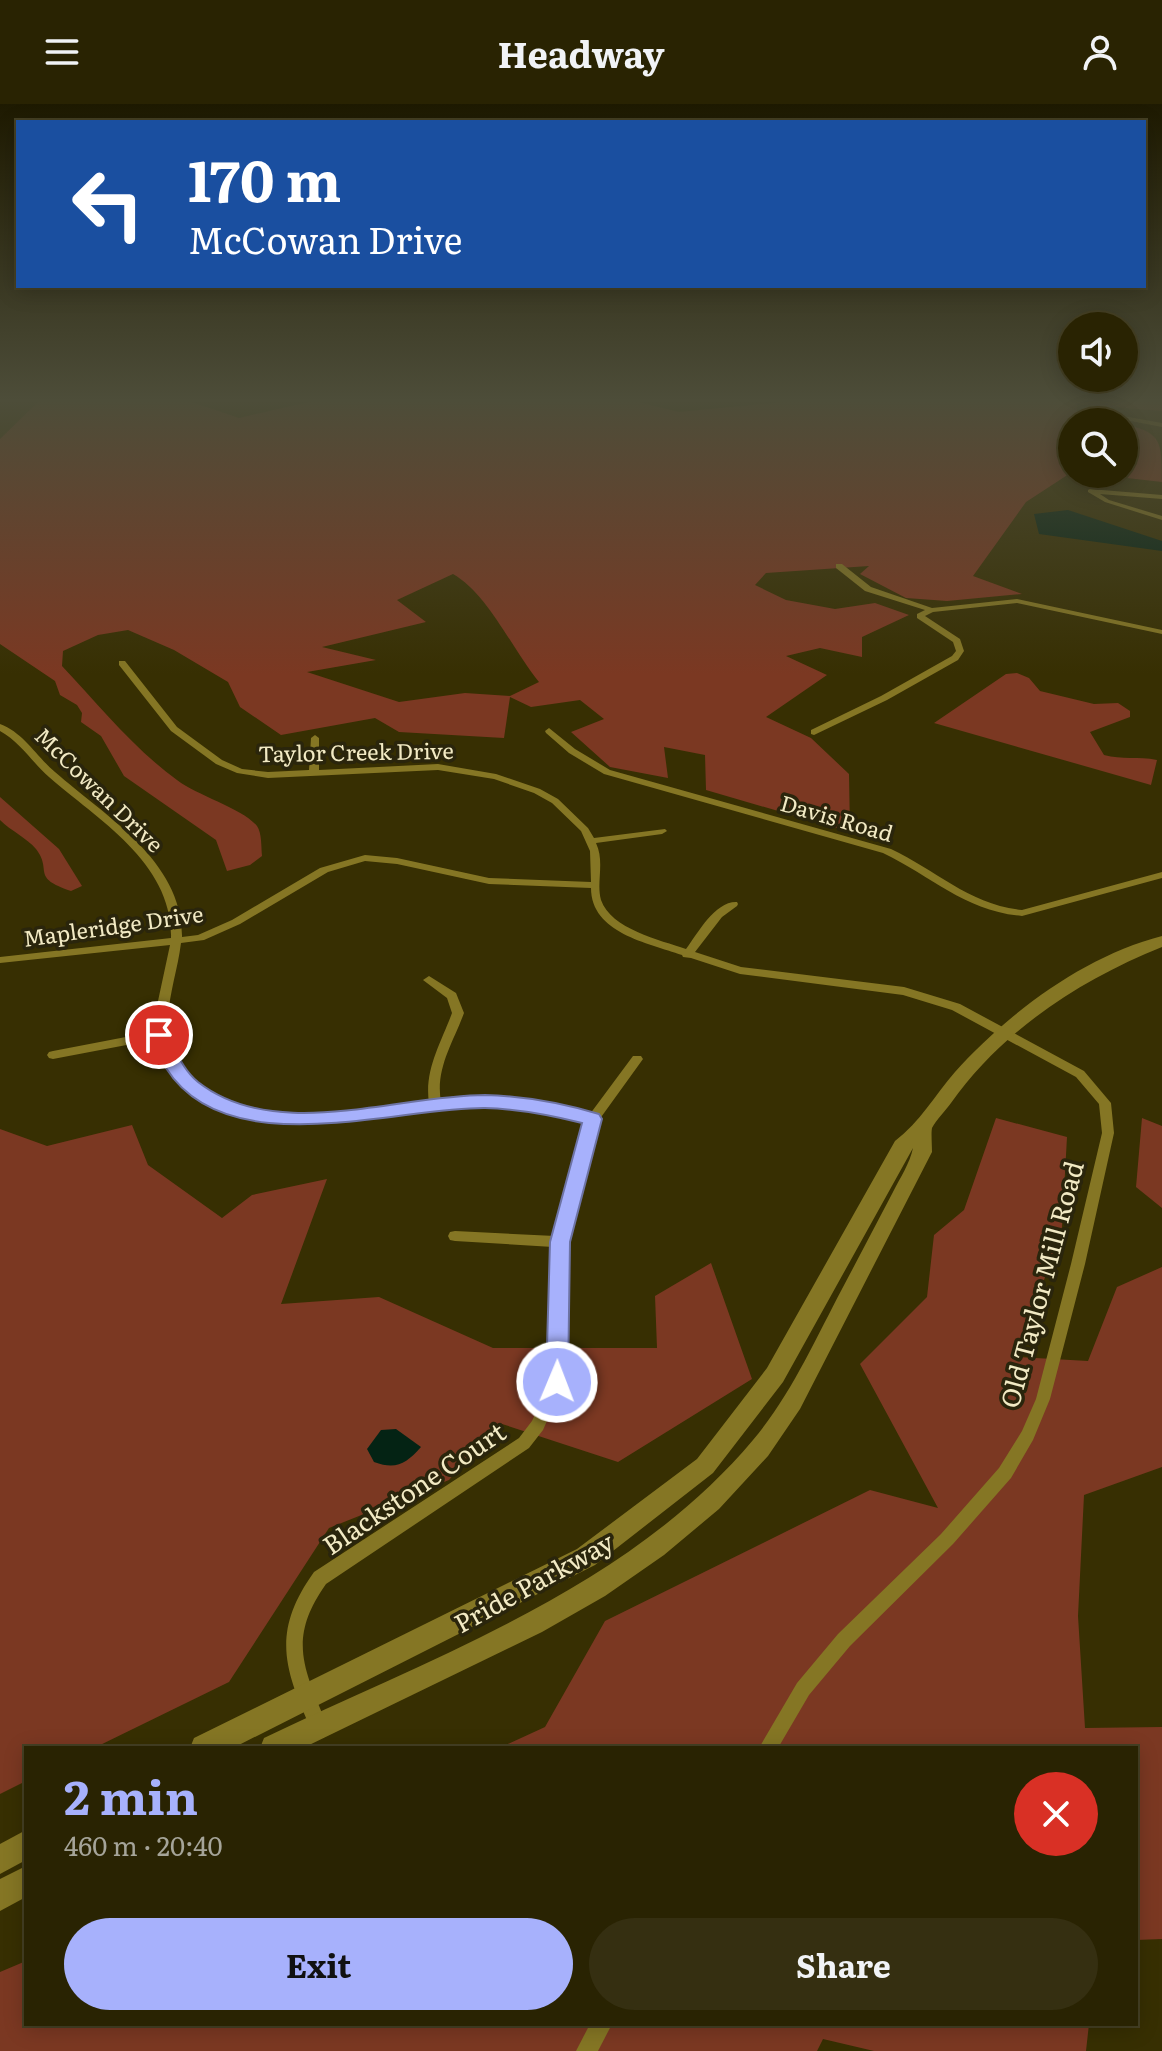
<!DOCTYPE html>
<meta charset="utf-8">
<style>
:root{--surface:#292302;--page:#352f11;--text:#f1f3f6;--muted:#a5a499;--line:#454024;--accent:#a7b1fc}
body{margin:0;font-family:Literata,serif;background:var(--page);color:var(--text);height:100vh;display:flex;flex-direction:column;font-size:30px;white-space:nowrap}
*{box-sizing:border-box;margin:0}
p{font-size:26px;color:var(--muted)}
.icon{flex:none;width:44px;height:44px;fill:none;stroke:currentColor;stroke-width:2;stroke-linecap:round;stroke-linejoin:round}
.map{position:relative;flex:1;overflow:hidden}
.panel{position:absolute;left:24px;top:1642px;width:1114px;height:280px;display:flex;flex-direction:column;background:var(--surface);border-radius:0px;box-shadow:0 4px 20px #0003,0 0 0 2px var(--line)}
.panel>*{flex:none}
.hud{position:absolute;left:16px;top:16px;width:1130px;height:168px;border-radius:0px;box-shadow:0 4px 20px #0003,0 0 0 2px var(--line);background:#1a4fa0;color:#fff;overflow:hidden}
.fabs{position:absolute;left:1058px;top:208px;display:grid;gap:16px}
.fabs a{display:grid;place-items:center;width:80px;height:80px;border-radius:50%;background:var(--surface);box-shadow:0 4px 20px #0003,0 0 0 2px var(--line);font-size:40px}
.pin{position:absolute;display:grid;place-items:center;width:68px;height:68px;color:#fff;margin:-34px;border:4px solid #fff;border-radius:50%;box-shadow:0 2px 8px #0007}
.me{position:absolute;width:88px;margin:-44px;rotate:1deg;stroke-linejoin:round;filter:drop-shadow(0 0 6px #0008)}
.turn{display:flex;align-items:center;gap:28px;height:168px;padding:0 40px;font-size:36px}
.turn .icon{width:104px;height:104px;stroke-width:2.5}
.turn b{display:block;font-size:56px;line-height:68px}
.round{display:grid;place-items:center;flex:none;width:84px;height:84px;border-radius:42px;background:var(--page)}
.headline{display:flex;align-items:center;justify-content:space-between;height:136px;padding:0 40px}
h1{font-size:48px;font-weight:700;line-height:60px;color:var(--accent)}
.cta{display:flex;gap:16px;margin-top:auto;padding:16px 40px}
.cta a{flex:1;height:92px;border-radius:48px;background:var(--accent);color:#111;font-size:32px;font-weight:700;line-height:92px;text-align:center}
.cta a+a{background:var(--page);color:var(--text)}
header{display:flex;justify-content:space-between;align-items:center;height:104px;padding:0 40px;background:var(--surface);font-size:36px;font-weight:700}
.map>svg:first-child{display:block}
</style>
<header><svg class="icon" aria-label="menu" viewBox="0 0 24 24"><path d="M4 6h16M4 12h16M4 18h16"/></svg>Headway<svg class="icon" aria-label="person" viewBox="0 0 24 24"><circle cx="12" cy="8" r="4"/><path d="M4 21q1-7 8-7t8 7"/></svg></header>
<div class="map">
<svg width="1162" height="1947" viewBox="0 0 1162 1947">
<rect width="100%" height="100%" fill="#372f02"/>
<g fill="#7b3822" fill-rule="evenodd">
<path d="M38,298H192L239,314L309,298H638L679,308L783,298H1162V307L1077,300V310L1116,318H1072V368L1026,398L973,472L1022,490L947,497L906,494L860,470L869,462L766,469L755,481L786,496L835,505L875,499L909,511L862,533V553L820,544L786,552L827,571L766,613L811,634L849,670L850,728L706,686L705,651L664,643L668,674L610,663L571,628L604,615L580,596L531,603L510,593L504,634L399,628L375,614L281,631L240,603L228,578L174,546L128,526L98,531L63,547L62,562C99,601 133,644 177,676C198,692 242,704 257,722C262,729 261,743 262,752L250,761L227,767L216,736L124,672L101,632L81,618L82,609L77,601L60,591L55,577L0,540V335ZM453,470C488,490 512,545 539,578L510,592L465,589L399,598L307,568L376,556L322,543L426,518L397,496Z"/>
<path d="M1124,320C1162,329 1162,337 1162,378L1092,370H1124Z"/>
<path d="M1017,569L1029,574L1040,587L1094,600L1118,599L1130,607V613L1090,628L1104,651C1122,656 1138,652 1157,656L1151,681L934,619L1006,570Z"/>
<path d="M0,693L59,745L82,782L71,787C30,773 53,767 36,745C27,734 11,727 0,716Z"/>
<path d="M996,1014L1067,1033L1062,1123L1018,1253L1088,1257L1117,1183L1162,1163V1363L1084,1391L1078,1512L1085,1624L1162,1623V1835L1136,1836V1644H499L545,1623L605,1517L870,1386L938,1404L860,1260L927,1193L934,1131L964,1106Z"/>
<path d="M1142,1014L1162,1022V1104L1136,1083Z"/>
<path d="M132,1021L148,1061L222,1114L252,1091L327,1075L281,1200L379,1193L493,1244H657L655,1192L711,1159L752,1275L618,1358L499,1319L449,1376L329,1424L229,1578L94,1644H26V1677L0,1690V1025L47,1042Z"/>
<path d="M26,1857V1920H1089L1086,1947H874L823,1935L817,1947H0V1868Z"/>
</g>
<g fill="#042314">
<path d="M1068,406L1162,437V447L1039,430L1034,410Z"/>
<path d="M396,1325L421,1343C406,1360 396,1366 374,1358L367,1345L381,1326Z"/>
</g>
<g fill="none" stroke-linecap="round" stroke-linejoin="round">
<g fill="#857624" fill-rule="evenodd">
<path d="M1112,310L1162,319V323L1110,313Z"/>
<path d="M1090,385L1162,391V395L1100,390L1109,396L1162,412V416L1105,398L1088,388V386Z"/>
<path d="M836,460H842L871,483L932,504L1017,495L1162,526V530L1017,499L933,508L925,512L960,535L964,547L958,556L887,596L814,631L811,630V626L881,592L952,552L956,547L953,538L917,514V510L925,506L865,487L836,464Z"/>
<path d="M119,557H125L177,623L222,656L242,665L268,668L309,666L311,634L315,631L319,634V666L438,660L496,670L540,685L558,695L588,724L594,734L665,725L667,727L662,730L596,739C605,758 596,779 601,796C611,825 660,836 686,845C698,829 715,797 737,798L738,800L737,802L722,813L695,848L741,863L904,883L960,900L1084,967L1111,999L1114,1029L1085,1160L1050,1295L1033,1336L1011,1374L953,1440L850,1542L809,1591L778,1644H759L797,1579L838,1530L941,1430L999,1364L1022,1327L1036,1295L1071,1160L1102,1029L1099,1000L1076,973L952,906L903,891L740,870L691,854L683,853L682,851C648,839 591,829 591,784L489,780L397,760L365,757L328,768L240,820L204,836L181,839C177,872 164,902 169,936C178,995 265,1012 314,1012C352,1011 392,1003 429,999C424,966 441,939 452,909L447,894L423,876L429,872L456,889L464,909C453,939 435,965 441,998L484,994L542,998L590,1010L633,952H641L643,955L599,1016L567,1138L564,1278L543,1326L529,1344L326,1480C287,1535 304,1565 327,1621L324,1627L318,1630L312,1627C284,1565 271,1528 314,1468L519,1334L532,1317L550,1278L553,1143L455,1137L450,1136L448,1132L450,1128L455,1127L555,1132L586,1018L542,1006L484,1002L315,1020C255,1017 173,1005 158,935L53,955L49,954L47,951L49,948L53,947L157,927L158,897L170,841L0,859V853L171,834C173,759 98,716 49,673C32,658 20,638 0,627V620C24,629 36,652 55,668C105,712 183,757 182,833L198,831L232,816L320,764L365,751L397,754L489,774L591,778L590,747L581,727L552,699L534,689L494,675L438,666L268,674L237,669L216,660L171,627L119,561Z"/>
<path d="M549,624L575,645L610,666L891,745C936,766 970,801 1022,806L1162,768V774L1022,812C965,807 933,773 883,749L604,670L569,649L546,629L545,627Z"/>
<path d="M590,1920H612L598,1947H576Z"/>
</g>
<g fill="#857624" fill-rule="evenodd">
<path d="M1162,832V843C1080,876 1003,926 951,999C946,1006 936,1016 932,1024C931,1029 932,1041 932,1048L800,1305L768,1352L719,1405L664,1451L605,1492L542,1528L303,1644H260L264,1634C434,1552 628,1485 753,1336C791,1291 815,1236 842,1185C859,1153 876,1120 893,1088C900,1074 910,1059 913,1044L783,1278L713,1369L595,1461L233,1644H190L194,1634L577,1445L697,1355L767,1264L895,1037C920,1018 935,991 955,968C1008,909 1084,852 1162,832Z"/>
<path d="M26,1726V1756L0,1770V1740Z"/>
<path d="M26,1762V1793L0,1807V1775Z"/>
</g>
</g>
<linearGradient id="sky" x2="0" y2="1"><stop stop-color="#1e1a01"/><stop offset="0.52" stop-color="#4d4d39"/><stop offset="1" stop-color="#4d4d39" stop-opacity="0"/></linearGradient>
<rect width="1162" height="570" fill="url(#sky)"/>
<path fill="#a7b1fc" stroke="#6d73a4" stroke-width="2" d="M159,925L165,927C176,945 181,964 198,978C276,1039 397,991 485,991C524,992 562,999 599,1010L602,1015L570,1138L568,1278L565,1285L557,1288L549,1285L546,1278L550,1138L582,1019C550,1011 519,1005 485,1004C396,1003 227,1061 166,964C159,954 155,942 150,931Z"/>
<g text-anchor="middle" dominant-baseline="central" stroke-width="7" stroke-linejoin="round" paint-order="stroke">
<g font-size="22" fill="#f2eac4" stroke="#2a250c">
<text transform="translate(356 647) rotate(-1)">Taylor Creek Drive</text>
<text transform="translate(100 685) rotate(44)">McCowan Drive</text>
<text transform="translate(837 713) rotate(16)">Davis Road</text>
<text transform="translate(113 821) rotate(-8)">Mapleridge Drive</text>
</g>
<g font-size="26" fill="#f2eac4" stroke="#2a250c">
<text transform="translate(1040 1180) rotate(-75)">Old Taylor Mill Road</text>
<text transform="translate(413 1383) rotate(-34)">Blackstone Court</text>
<text transform="translate(533 1477) rotate(-29)">Pride Parkway</text>
</g>
</g>
</svg>
<div class="fabs">
<a><svg class="icon" aria-label="sound" viewBox="0 0 24 24"><path d="M4 9h4l5-4v14l-5-4H4zM17 9q2 3 0 6"/></svg></a>
<a><svg class="icon" aria-label="search" viewBox="0 0 24 24"><circle cx="10" cy="10" r="6"/><path d="M15 15l6 6"/></svg></a>
</div>
<div class="pin" style="left:159px;top:931px;background:#d93025"><svg class="icon" aria-label="arrive" viewBox="0 0 24 24"><path d="M6 21V4h12l-3 4 3 4H6"/></svg></div>
<svg class="me" style="left:557px;top:1278px" viewBox="-20 -20 40 40"><circle r="17" fill="#a7b1fc" stroke="#fff" stroke-width="3"/><path d="M0-11L8 9 0 5-8 9z" fill="#fff"/></svg>
<div class="hud">
<div class="turn"><svg class="icon" aria-label="left" viewBox="0 0 24 24"><path d="M17 20v-9H6M10 6l-5 5 5 5"/></svg><div><b>170 m</b>McCowan Drive</div></div>
</div>
<section class="panel">
<div class="headline"><div><h1>2 min</h1><p>460 m · 20:40</p></div><a class="round" style="background:#d93025;color:#fff"><svg class="icon" aria-label="close" viewBox="0 0 24 24"><path d="M6 6l12 12M18 6L6 18"/></svg></a></div>
<div class="cta"><a>Exit</a><a>Share</a></div>
</section>
</div>
